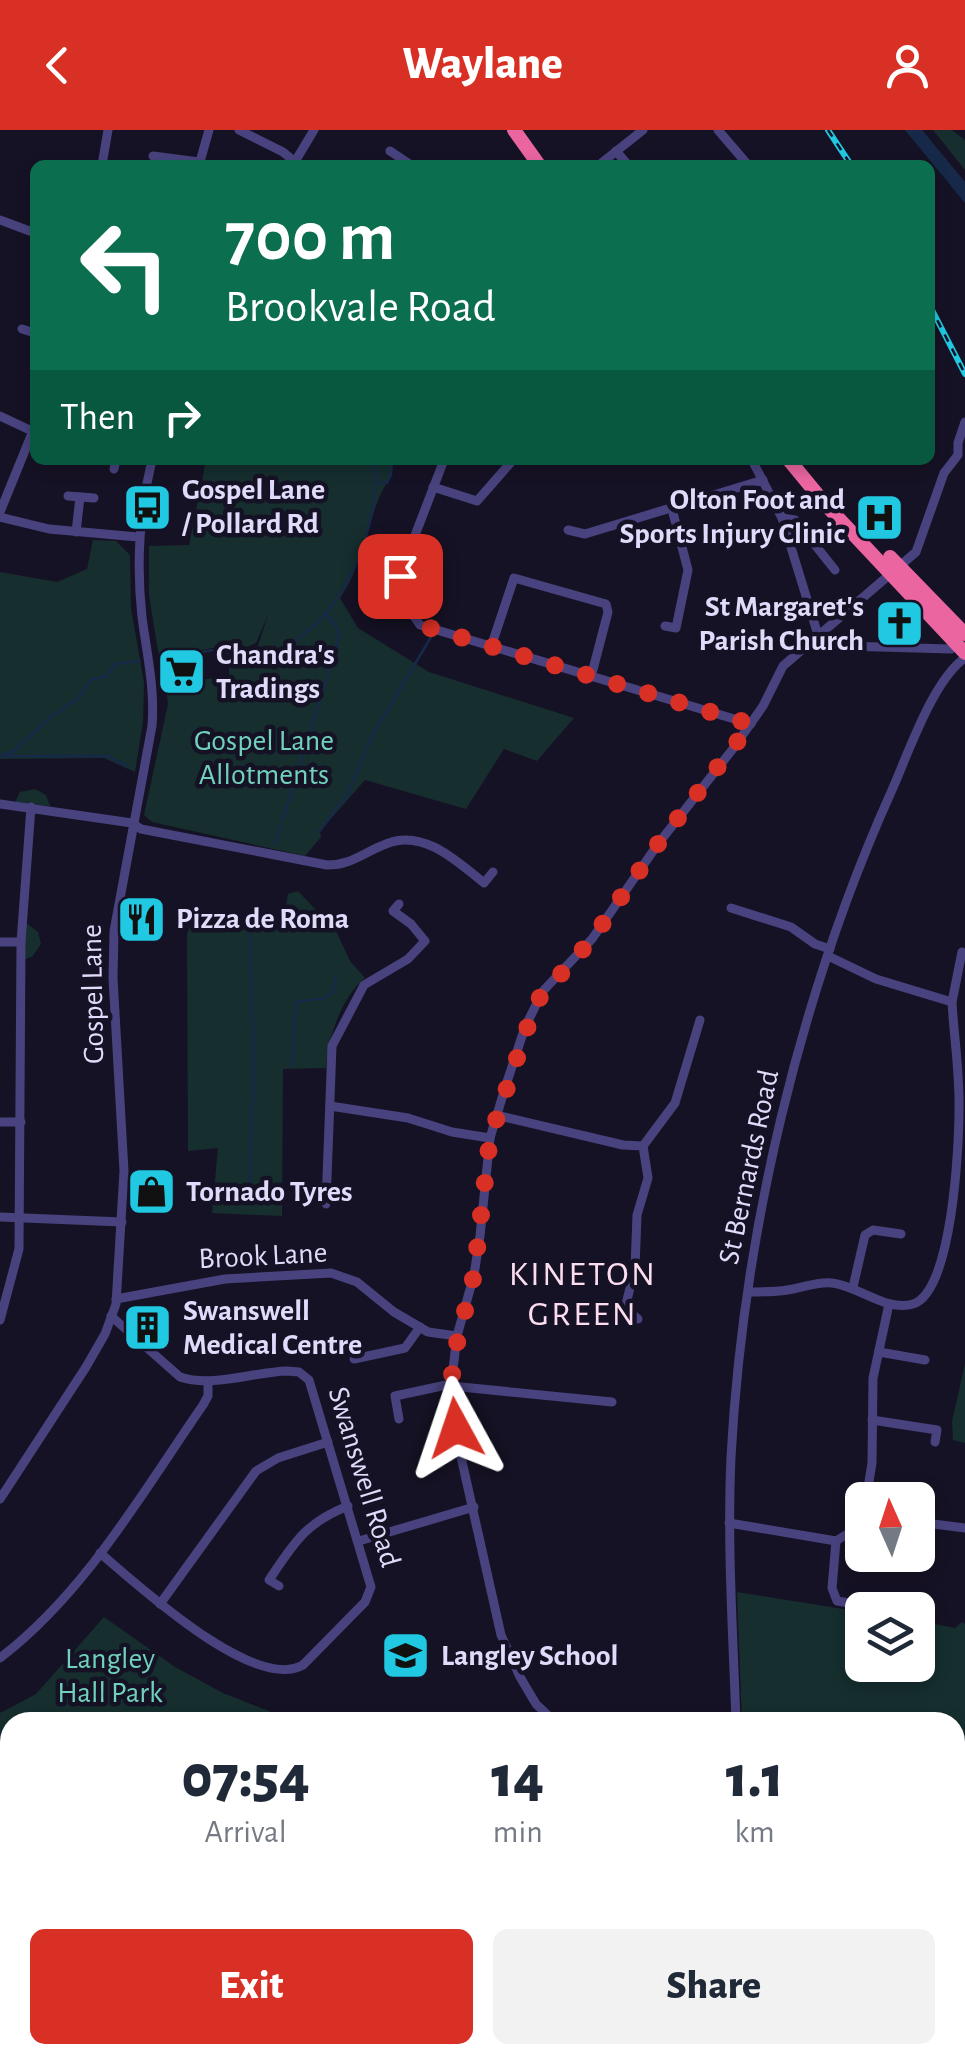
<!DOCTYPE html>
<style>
:root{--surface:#fff;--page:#f2f2f3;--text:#1f2937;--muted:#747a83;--accent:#d93025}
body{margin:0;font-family:"Alegreya Sans",sans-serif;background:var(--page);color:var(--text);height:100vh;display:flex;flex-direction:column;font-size:38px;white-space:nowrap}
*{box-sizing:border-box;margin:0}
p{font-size:32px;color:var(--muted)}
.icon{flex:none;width:55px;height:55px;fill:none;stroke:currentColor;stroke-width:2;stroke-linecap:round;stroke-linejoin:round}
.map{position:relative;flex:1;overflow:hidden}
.drawer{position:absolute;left:0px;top:1582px;width:965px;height:352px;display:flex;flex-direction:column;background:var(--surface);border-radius:30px 30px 0 0;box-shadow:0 5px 15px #0003}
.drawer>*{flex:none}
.hud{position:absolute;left:30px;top:30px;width:905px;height:305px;border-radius:15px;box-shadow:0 5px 15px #0003;background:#0b6e4f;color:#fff;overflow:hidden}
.needle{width:65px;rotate:357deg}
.controls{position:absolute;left:845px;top:1352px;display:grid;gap:20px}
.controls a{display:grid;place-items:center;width:90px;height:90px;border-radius:15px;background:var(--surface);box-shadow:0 5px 15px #0003;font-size:50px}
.pin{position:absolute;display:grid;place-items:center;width:85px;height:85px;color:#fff;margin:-42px;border-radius:20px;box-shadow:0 5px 15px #0006}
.me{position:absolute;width:110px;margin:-55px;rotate:355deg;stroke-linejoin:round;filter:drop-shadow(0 0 8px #0008)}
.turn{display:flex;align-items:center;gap:35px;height:210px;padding:0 30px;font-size:45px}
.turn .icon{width:130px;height:130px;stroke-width:2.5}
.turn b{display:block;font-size:70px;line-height:85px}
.then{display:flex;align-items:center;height:95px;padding:0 30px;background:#0003;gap:20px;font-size:38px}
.eta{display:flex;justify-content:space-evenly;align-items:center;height:170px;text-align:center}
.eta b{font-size:60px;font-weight:800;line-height:70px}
.button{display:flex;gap:20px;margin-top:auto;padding:20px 30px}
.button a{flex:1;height:115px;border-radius:15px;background:var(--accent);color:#fff;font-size:40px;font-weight:800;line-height:115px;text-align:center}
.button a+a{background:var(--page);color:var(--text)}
header{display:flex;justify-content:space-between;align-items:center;height:130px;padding:0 30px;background:var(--accent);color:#fff;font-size:45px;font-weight:800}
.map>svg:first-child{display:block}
</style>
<header><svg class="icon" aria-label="back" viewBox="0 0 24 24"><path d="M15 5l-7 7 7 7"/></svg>Waylane<svg class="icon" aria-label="person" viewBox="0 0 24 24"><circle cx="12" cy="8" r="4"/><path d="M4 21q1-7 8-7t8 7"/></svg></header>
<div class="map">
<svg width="965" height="1933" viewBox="0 0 965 1933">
<rect width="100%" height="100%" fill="#161225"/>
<g fill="#162e2e" fill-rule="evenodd">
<path d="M933,0H952L965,10V40Z"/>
<path d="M206,330H394C392,347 383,357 377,373C365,406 360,440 340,468L358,498L429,542L574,588L537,631L504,619L466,679L365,650L320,701L321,707L305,726L152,692L144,685L168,574L166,555L229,546V525L219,517L159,527L149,465V416L189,415ZM268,485L255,525L264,534L280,541L242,532L230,525L256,513Z"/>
<path d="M93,410L116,411L130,425L131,479L144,552L143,592L135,642L104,628L0,629V442L57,452L87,439Z"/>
<path d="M35,659L46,665L50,676L15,672L20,662Z"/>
<path d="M298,761L336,801L350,831L365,848C342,866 327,910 326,938L283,939L282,1086L212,1083L218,1018L188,1021L187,804L193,789L282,800L288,764Z"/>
<path d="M22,790L38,802L41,814L32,827L21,830Z"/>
<path d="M965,1234V1313L953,1310L952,1291Z"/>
<path d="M737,1462L862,1482V1535H918V1491L955,1498L962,1492L965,1494V1626L955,1628V1592H742Z"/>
<path d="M104,1487L175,1537L223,1563L297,1592H10V1925H248L244,1933H0V1583L36,1564Z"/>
<path d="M261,1925H340L337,1933H257Z"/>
<path d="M804,1925H903L899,1933H815Z"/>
</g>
<g fill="#172949">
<path d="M905,0H922L965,52V73Z"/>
<path d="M10,1595V1641L0,1643V1603Z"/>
</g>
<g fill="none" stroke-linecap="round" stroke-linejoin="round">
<g stroke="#172949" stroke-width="2.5">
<path d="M379,353H387L391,345L392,330"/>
<path d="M326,485C349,501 334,521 328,545"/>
<path d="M186,526C196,524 208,519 218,520C237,521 253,543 280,535C289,510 311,502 326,483C358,443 381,381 374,330"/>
<path d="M0,626L14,621L52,586L77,569L92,549L106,547L115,534L140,531"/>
<path d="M2,626H107L127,636"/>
<path d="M282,691L327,548"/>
<path d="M319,702L348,663L371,608L431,507"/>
<path d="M275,715L281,695"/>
<path d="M292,936L296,872L325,868L333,862L336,846"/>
<path d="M249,1067L254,939L250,804"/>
</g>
<g stroke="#48437e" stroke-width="9">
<path d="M239,0L283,22L295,32"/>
<path d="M718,0L748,35"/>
<path d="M390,21L411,35"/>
<path d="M616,21L628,35"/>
<path d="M153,26L199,32"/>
<path d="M102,35L108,0"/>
<path d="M199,35L209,0"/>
<path d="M293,35L314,0"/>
<path d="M599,35L643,0"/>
<path d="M0,90L35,103"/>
<path d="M22,199L35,203"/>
<path d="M0,286L32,301"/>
<path d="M444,330L399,447L410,481L420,495L751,594"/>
<path d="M752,330L782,388L818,505L844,516L951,519"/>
<path d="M114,339L116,330"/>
<path d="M433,357L477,371L513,330"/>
<path d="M68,366L94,368"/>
<path d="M0,382L35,296"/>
<path d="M0,387L49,399L138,407"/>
<path d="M782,388L795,390L835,440"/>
<path d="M568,400L585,404L763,350"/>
<path d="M76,402L80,367"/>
<path d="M665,496L676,498L688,440L672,379"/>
<path d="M491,517L514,448L606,474L608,482L591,547"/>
<path d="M0,674L132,693L141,699L327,735C352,735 364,722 386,714C423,698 458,732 484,753L493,742"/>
<path d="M731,778L791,797L815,814L830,819"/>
<path d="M0,812H21"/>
<path d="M952,872L962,822"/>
<path d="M330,976L408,988L452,1002L490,1008"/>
<path d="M496,985L623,1015L643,1016L648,1048L637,1085L635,1138L625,1178"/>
<path d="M0,992H21"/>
<path d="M643,1016L675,973L700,890"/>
<path d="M326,1074L332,916L364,855L408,829L425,811L411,794L393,781L399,774"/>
<path d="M0,1087L122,1092"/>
<path d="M853,1157L865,1105L873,1100L901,1104"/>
<path d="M749,1162C761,1162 775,1162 787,1160C803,1158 817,1151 832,1153C859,1156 886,1182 913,1174C952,1163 959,1017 959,980C960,944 954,908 952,872L876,849L828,826"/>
<path d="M116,1169L225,1149L331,1143L357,1152L394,1182L428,1202L457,1206"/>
<path d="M616,1188L625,1178L638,1189"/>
<path d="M0,1190L19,1119L21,812L31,677"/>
<path d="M879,1222L925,1230"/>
<path d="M354,1229L405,1218L420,1197"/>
<path d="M451,1256L612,1272"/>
<path d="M399,1289L395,1266L451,1254"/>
<path d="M872,1290L937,1300L935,1312"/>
<path d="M0,1369L86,1237L105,1204L116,1174L124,1041L113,848L114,801L152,596C155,558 147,525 142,487C136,433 139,383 152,330"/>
<path d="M866,1370L872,1333L873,1248L889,1174"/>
<path d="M918,1392L965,1398"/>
<path d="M729,1393L836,1411L862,1395"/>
<path d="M359,1411L474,1377"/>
<path d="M836,1411L832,1458L837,1471L895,1480"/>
<path d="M100,1423C137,1454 254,1563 303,1535L365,1472L371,1457L309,1250L299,1242L287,1241C253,1242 212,1258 180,1247L111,1186"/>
<path d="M279,1456L269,1450C294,1413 305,1393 348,1376"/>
<path d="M160,1474L256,1341L278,1328L328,1312"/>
<path d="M918,1483L922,1484"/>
<path d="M0,1528C86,1462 142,1363 203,1275L208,1266V1251"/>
<path d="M555,1592L536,1574L520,1547L501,1505L459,1318L451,1256L457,1206L474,1145L480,1106L490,1008L505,958L525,897L543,861L592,809L658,714L732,620L763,576L783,536L916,422L944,343L958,325V313L965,292"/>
<path d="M736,1592C733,1504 727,1416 731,1327C743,1103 800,864 892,660C908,624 933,550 965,528"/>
<path d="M955,1719L965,1720"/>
<path d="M955,1836H965"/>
<path d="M672,1933L675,1925"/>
<path d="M904,1933L907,1925"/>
</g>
<g stroke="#eb65a1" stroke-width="14">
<path d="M514,0L539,35"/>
<path d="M789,330L826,375L965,523"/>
<path d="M890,427L965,504"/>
</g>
<defs>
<g id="rail">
<path d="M828,0L851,35"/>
<path d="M930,176L965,244"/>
</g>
</defs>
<use href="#rail" stroke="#20c8e2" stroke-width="6"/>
<use href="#rail" stroke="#161225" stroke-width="2.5" stroke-dasharray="8" stroke-linecap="butt"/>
</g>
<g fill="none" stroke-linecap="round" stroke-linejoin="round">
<path stroke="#d93025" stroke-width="18" stroke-dasharray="0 32.4" d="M400,446L404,466L420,495L751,594L658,714L592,809L536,872L490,1008L474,1145L454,1225L451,1256L456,1298"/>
</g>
<defs>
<symbol id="bus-square" viewBox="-11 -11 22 22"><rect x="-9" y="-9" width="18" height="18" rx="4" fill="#20c8e2" stroke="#161225"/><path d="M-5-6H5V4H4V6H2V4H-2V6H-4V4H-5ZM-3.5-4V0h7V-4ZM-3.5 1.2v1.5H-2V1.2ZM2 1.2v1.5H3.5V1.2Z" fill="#111"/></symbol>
<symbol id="hospital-square" viewBox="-11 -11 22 22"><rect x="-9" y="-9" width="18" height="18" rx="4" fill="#20c8e2" stroke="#161225"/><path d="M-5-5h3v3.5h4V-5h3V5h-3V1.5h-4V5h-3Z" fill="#111"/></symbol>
<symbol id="church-square" viewBox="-11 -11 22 22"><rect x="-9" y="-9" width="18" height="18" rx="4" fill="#20c8e2" stroke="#161225"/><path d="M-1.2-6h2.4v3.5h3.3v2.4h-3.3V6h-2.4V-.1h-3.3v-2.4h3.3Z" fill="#111"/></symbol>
<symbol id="supermarket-square" viewBox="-11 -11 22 22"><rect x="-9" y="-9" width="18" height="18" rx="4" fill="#20c8e2" stroke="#161225"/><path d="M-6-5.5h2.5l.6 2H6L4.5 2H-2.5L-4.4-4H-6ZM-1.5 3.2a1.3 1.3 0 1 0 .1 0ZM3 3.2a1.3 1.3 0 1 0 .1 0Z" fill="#111"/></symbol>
<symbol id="restaurant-square" viewBox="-11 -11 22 22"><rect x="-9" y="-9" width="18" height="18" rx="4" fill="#20c8e2" stroke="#161225"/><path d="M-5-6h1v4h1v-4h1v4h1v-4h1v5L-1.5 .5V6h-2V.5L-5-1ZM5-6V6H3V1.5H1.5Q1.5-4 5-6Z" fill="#111"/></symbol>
<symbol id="shop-square" viewBox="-11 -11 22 22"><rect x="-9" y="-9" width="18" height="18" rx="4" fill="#20c8e2" stroke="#161225"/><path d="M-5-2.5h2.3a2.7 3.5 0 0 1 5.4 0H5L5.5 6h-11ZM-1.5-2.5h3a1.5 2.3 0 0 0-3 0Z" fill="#111"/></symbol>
<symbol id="building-square" viewBox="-11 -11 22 22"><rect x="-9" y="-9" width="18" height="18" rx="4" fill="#20c8e2" stroke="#161225"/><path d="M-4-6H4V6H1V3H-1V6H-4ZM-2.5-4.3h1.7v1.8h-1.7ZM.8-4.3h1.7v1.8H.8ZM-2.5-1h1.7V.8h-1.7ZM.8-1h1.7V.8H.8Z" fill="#111"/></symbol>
<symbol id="school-square" viewBox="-11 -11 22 22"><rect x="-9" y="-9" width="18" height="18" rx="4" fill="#20c8e2" stroke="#161225"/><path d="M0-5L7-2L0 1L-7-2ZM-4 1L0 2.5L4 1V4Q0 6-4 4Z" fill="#111"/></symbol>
</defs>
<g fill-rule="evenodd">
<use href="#bus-square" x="120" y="350" width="55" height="55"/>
<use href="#hospital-square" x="852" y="360" width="55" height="55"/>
<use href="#church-square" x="872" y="466" width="55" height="55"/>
<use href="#supermarket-square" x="154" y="514" width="55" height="55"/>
<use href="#restaurant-square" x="114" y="762" width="55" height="55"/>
<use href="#shop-square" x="124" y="1034" width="55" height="55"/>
<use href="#building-square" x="120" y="1170" width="55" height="55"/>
<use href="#school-square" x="378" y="1498" width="55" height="55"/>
</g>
<g text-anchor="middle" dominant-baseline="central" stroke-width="9" stroke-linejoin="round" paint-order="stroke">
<g font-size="30" font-weight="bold" fill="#e0dbfa" stroke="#161225" text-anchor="start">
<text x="182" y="360">Gospel Lane<tspan x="182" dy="34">/ Pollard Rd</tspan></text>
<text x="845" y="370" text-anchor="end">Olton Foot and<tspan x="845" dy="34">Sports Injury Clinic</tspan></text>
<text x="864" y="477" text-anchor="end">St Margaret's<tspan x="864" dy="34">Parish Church</tspan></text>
<text x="216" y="525">Chandra's<tspan x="216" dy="34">Tradings</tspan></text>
<text x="176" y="789">Pizza de Roma</text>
<text x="186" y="1062">Tornado Tyres</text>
<text x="183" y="1181">Swanswell<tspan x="183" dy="34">Medical Centre</tspan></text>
<text x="441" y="1526">Langley School</text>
</g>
<g font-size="30" fill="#70d2bc" stroke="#161225">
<text x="264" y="611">Gospel Lane<tspan x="264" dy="34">Allotments</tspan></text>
<text x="110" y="1529">Langley<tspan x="110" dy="34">Hall Park</tspan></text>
</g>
<g font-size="30" fill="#e0dbfa" stroke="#161225">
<text transform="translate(93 864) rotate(-91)">Gospel Lane</text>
<text transform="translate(749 1037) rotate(-78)">St Bernards Road</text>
<text transform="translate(263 1126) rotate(-3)">Brook Lane</text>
<text transform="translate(364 1347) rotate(73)">Swanswell Road</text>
</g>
<g font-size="35" letter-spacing="2.5" fill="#fbddef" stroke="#161225">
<text x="583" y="1144">KINETON<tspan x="583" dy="40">GREEN</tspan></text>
</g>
</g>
</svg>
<div class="controls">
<a><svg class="needle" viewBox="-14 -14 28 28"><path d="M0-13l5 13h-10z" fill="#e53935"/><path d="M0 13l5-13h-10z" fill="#747a83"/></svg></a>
<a><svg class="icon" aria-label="layers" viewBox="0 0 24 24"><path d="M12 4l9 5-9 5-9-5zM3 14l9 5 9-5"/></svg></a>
</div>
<div class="pin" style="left:400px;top:446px;background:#d93025"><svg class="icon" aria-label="arrive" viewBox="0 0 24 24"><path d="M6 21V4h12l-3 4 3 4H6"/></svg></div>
<svg class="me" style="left:456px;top:1298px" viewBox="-20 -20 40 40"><path d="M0-17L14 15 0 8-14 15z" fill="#d93025" stroke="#fff" stroke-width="4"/></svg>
<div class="hud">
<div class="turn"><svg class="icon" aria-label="left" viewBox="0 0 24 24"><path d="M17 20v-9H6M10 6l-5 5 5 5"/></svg><div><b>700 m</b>Brookvale Road</div></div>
<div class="then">Then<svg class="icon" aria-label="right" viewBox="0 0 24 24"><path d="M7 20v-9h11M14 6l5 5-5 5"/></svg></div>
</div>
<section class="drawer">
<div class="eta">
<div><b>07:54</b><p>Arrival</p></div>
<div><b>14</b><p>min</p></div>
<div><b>1.1</b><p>km</p></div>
</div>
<div class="button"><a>Exit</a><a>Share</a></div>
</section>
</div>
